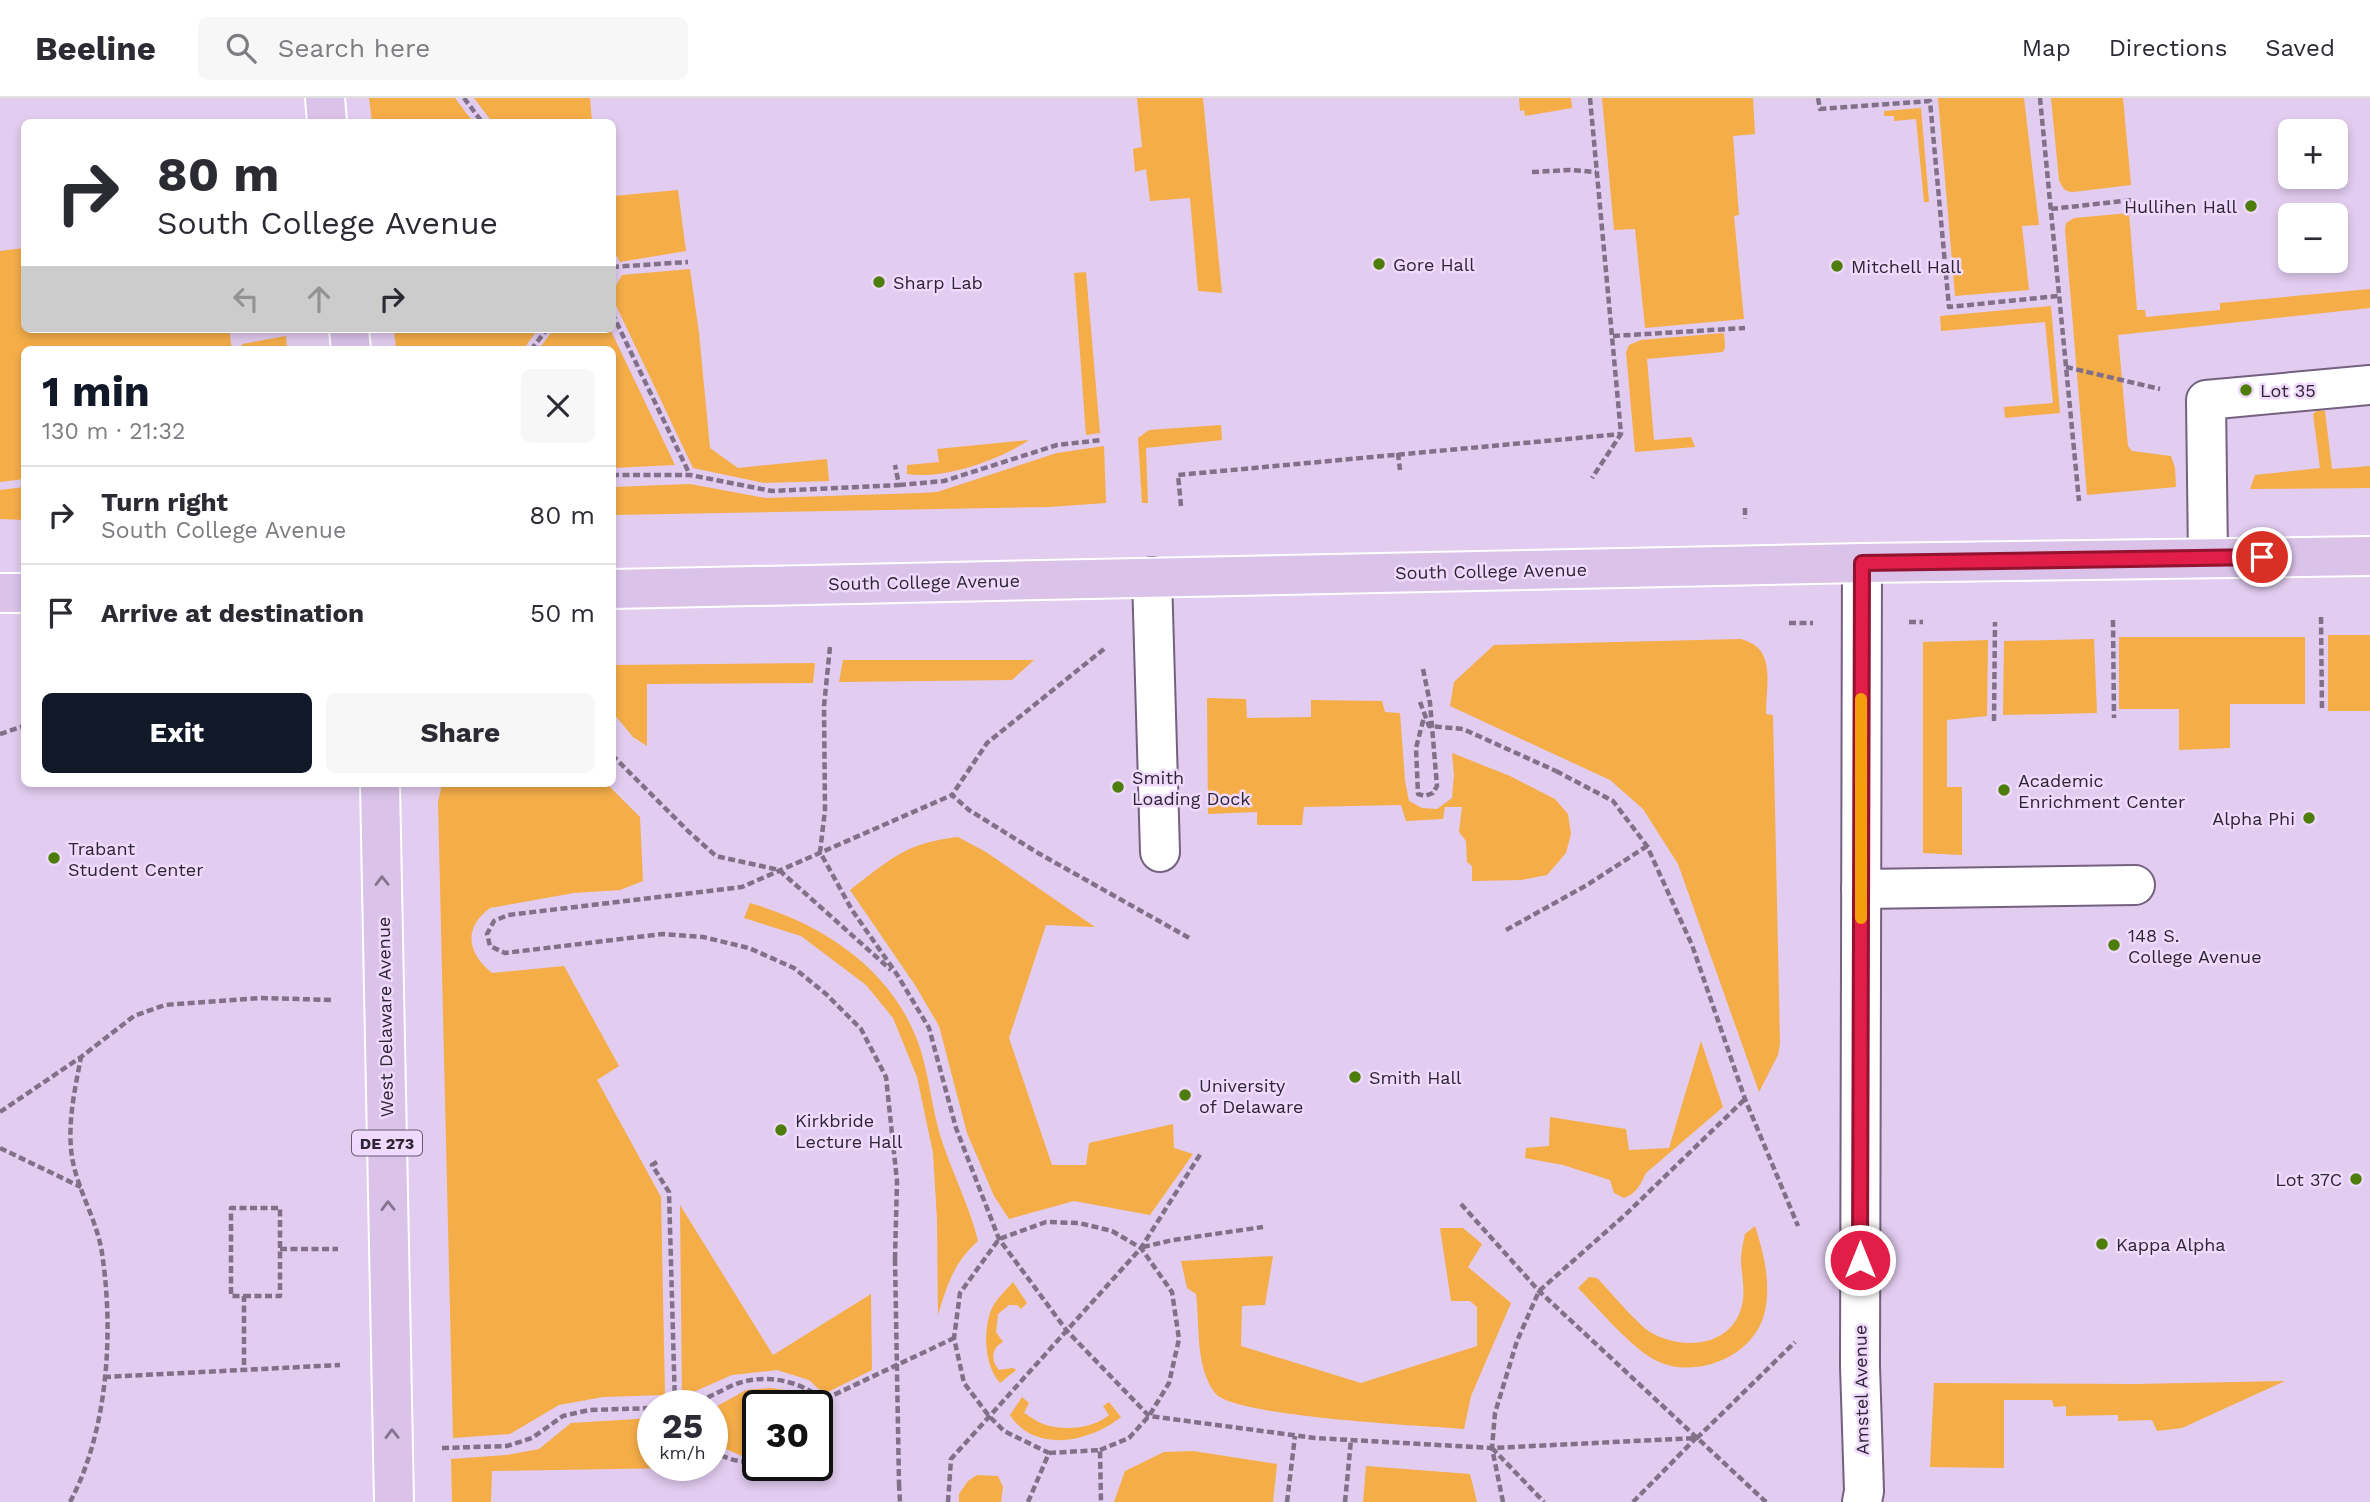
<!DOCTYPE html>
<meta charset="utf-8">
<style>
:root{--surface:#fff;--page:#f7f7f7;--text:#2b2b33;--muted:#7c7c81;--line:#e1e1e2;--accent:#111827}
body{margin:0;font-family:"Work Sans",sans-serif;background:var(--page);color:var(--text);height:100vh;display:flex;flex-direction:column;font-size:26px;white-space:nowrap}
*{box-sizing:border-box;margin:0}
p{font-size:23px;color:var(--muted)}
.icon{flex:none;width:38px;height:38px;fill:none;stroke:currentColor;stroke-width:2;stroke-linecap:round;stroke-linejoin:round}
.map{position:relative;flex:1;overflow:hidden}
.sheet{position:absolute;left:21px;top:248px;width:595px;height:441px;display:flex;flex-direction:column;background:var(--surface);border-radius:10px;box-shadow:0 4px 10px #0003}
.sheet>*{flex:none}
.hud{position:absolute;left:21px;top:21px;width:595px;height:214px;border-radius:10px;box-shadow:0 4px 10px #0003;background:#fff;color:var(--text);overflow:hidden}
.fabs{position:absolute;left:2278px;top:21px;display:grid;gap:14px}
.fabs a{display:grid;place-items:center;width:70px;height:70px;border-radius:10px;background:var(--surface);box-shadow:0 4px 10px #0003;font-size:35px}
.speed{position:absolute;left:637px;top:1292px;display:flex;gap:14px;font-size:35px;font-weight:700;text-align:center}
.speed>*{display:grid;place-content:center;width:91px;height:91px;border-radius:50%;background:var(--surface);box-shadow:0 4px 10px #0003;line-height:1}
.speed small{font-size:18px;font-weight:400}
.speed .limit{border:4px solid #111;border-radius:10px;background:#fff;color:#111}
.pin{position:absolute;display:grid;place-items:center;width:60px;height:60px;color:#fff;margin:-30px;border:4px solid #fff;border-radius:50%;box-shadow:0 2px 7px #0007}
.me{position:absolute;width:77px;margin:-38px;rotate:0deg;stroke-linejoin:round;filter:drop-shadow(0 0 5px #0008)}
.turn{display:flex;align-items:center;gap:24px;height:147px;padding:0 21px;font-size:32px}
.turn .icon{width:91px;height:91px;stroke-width:2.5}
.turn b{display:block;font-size:49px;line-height:60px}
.lanes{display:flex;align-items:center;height:66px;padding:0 21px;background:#0003;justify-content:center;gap:35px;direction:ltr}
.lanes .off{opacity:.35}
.round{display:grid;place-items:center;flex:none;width:74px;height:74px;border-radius:10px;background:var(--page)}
.head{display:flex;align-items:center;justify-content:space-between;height:119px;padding:0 21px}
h1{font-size:42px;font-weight:700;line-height:52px;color:var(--accent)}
.cta{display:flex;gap:14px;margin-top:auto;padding:14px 21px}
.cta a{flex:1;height:80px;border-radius:10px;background:var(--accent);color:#fff;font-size:28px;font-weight:700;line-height:80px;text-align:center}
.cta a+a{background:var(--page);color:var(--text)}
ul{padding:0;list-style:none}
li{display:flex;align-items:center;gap:21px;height:98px;padding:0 21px;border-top:2px solid var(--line)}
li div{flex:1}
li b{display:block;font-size:26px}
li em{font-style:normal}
header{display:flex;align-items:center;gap:42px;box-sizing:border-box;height:98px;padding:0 35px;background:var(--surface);border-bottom:2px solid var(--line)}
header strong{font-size:33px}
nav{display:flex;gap:38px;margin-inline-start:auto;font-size:24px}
.search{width:490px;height:63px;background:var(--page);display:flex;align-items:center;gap:18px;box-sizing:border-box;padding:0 24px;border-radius:10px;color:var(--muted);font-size:26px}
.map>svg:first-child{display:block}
</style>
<header>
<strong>Beeline</strong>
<div class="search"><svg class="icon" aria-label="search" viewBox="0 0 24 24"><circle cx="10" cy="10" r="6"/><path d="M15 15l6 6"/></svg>Search here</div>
<nav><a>Map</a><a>Directions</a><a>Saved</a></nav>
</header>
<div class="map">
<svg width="2370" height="1404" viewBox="0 0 2370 1404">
<rect width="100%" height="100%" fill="#e2ccf0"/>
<g fill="#f5ad48">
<path d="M369,0H455L473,24H372Z"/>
<path d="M474,0H590L592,24H492Z"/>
<path d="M1137,0H1203L1222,195L1198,193L1190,100L1150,103L1146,71L1135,74L1133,51L1142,49Z"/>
<path d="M1519,0H1571L1572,10L1525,18L1524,12L1520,13Z"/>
<path d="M1602,0H1753L1755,36L1733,38L1739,117L1734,118L1744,221L1645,230L1635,131L1614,132Z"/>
<path d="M1938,0H2024L2039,127L2022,128L2029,192L1955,198Z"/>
<path d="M2051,0H2123L2131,87L2073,94C2064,94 2062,89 2059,82Z"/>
<path d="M1921,10L1929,104H1924L1916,21L1894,23V18H1884V13Z"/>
<path d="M678,92L686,153L620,164L613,152V98Z"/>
<path d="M2129,115L2137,212H2145L2146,219L2220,212V205L2370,191V210L2118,237L2128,348L2132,353L2171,358L2175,370L2176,389L2087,397L2065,131L2066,125L2074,120Z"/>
<path d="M24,150V231H229L232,252H24V381L0,384V153Z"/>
<path d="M690,171L699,235L710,350L738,370L827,361L829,383L764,385L693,370L612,199L613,193L622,177Z"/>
<path d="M1086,174L1100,335L1086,337L1074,175Z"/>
<path d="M2051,208L2060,315L2005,320L2004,309L2053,305L2045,224L1941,233L1940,218Z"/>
<path d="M394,231H538L523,252H396Z"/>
<path d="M554,231H610L675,367L613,370L612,252H538Z"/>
<path d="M1724,235L1725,249L1723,254L1647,261L1654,342L1691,339L1695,349L1635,354L1626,254L1629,247L1641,242Z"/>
<path d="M286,238L287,252H241L242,246Z"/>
<path d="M2318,312L2325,313L2332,371L2370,368V390L2250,391L2255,377L2320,370L2313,316Z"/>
<path d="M1221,327L1222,342L1146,350L1148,405H1142L1138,340L1149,332Z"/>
<path d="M1029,342C999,362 944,382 907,376V367L939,364L937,351Z"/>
<path d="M1104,348L1106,405L1049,409L613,417V389L690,386L766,400L921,395L937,394L1057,355Z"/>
<path d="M24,389V422L0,421V392Z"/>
<rect x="2328" y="537" width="42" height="76"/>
<path d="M2119,539H2305V606H2230V650L2179,652V611H2119Z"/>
<path d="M1740,541C1777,549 1766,585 1766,616L1773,617L1780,945L1778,957L1759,994L1678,766L1643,711L1610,682L1450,608L1454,584L1494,547Z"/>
<path d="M2094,541L2097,615L2003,617L2004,543Z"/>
<path d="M1988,542L1987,618L1947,622V689H1962V757L1923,755V544Z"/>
<path d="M843,562H1034L1012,582L839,584Z"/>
<path d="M815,565L813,585L647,586V648L633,639L613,615V567Z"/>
<path d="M1207,600L1246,601L1247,620L1311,619V602L1382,603L1385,614L1400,615L1405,683L1409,703L1422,710L1437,711L1452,700L1454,677L1452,655L1510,678L1555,701L1568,716L1571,736L1566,755L1547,777L1521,782L1472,783V768L1467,764L1466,743L1459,734L1462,709H1445L1443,721L1406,723L1401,707L1304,709L1302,727H1257V714L1208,716Z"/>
<path d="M442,686H607L640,719L643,783L620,792L574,795L490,810C463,830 467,855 492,875L564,868L619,968L597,982L661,1099L665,1297L603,1299L559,1307L510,1336L453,1340L438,704Z"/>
<path d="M958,739L986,754L1095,829L1046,827L1009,940L1052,1067H1086L1089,1045L1173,1026L1174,1050L1193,1056L1150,1117L1074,1103L1009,1121L994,1098L967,1035L939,928L915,887L850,792C891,761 905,745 958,739Z"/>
<path d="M750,805C826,827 896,874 921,953C929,980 932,1009 940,1037C951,1073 969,1106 978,1143C954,1164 947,1187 938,1217L937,1122L933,1055L917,979L893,920L866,887L801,838L744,820Z"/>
<path d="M1701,943L1723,1009L1646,1075C1640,1087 1637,1095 1624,1100L1614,1095L1610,1082L1563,1067L1525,1060L1526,1050L1549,1048L1550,1019L1626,1031L1629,1052L1669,1050Z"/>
<path d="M680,1107L773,1257L871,1196L872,1272L824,1296L809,1282L777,1272L732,1277L682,1299Z"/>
<path d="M1755,1128C1764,1156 1771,1184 1765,1213C1756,1258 1696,1282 1657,1263C1633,1252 1598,1210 1578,1190L1589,1179L1597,1180C1610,1193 1636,1225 1650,1234C1680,1252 1729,1250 1741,1211C1746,1195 1742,1180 1741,1163C1741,1154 1743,1145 1745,1136Z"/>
<path d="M1440,1130H1463L1482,1146L1468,1169L1511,1205L1471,1298L1464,1331C1426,1328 1233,1319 1215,1295C1195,1269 1200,1227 1196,1196L1187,1190L1181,1163L1273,1158L1265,1207L1242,1208L1241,1248L1361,1285L1477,1248V1209L1470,1203H1451Z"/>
<path d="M1013,1184L1027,1205L1021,1211L1017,1207H1009L998,1216L996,1234L1003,1244C992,1249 990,1263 999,1272L1013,1270L1016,1272L1000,1285C985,1268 983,1237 990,1215C994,1203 1005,1193 1013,1184Z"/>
<path d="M2285,1283L2182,1330L2157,1333L2152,1322L2118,1323V1317L2066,1318V1308L2054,1309L2052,1302H2004V1370L1930,1369L1934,1285L2136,1286Z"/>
<path d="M771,1290L796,1294L814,1302L816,1307H758V1356L742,1358L719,1348L712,1332V1311L746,1292Z"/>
<path d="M1022,1299L1029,1305L1024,1315C1030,1318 1037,1324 1043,1326C1063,1333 1093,1331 1109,1317L1103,1308L1109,1304L1121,1319C1090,1344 1035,1356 1010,1317Z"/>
<path d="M653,1320V1367H678V1370L492,1373L491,1404H452L451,1361L506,1357L539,1351L571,1325Z"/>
<path d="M1193,1353L1277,1366L1273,1404H1114L1125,1373L1164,1354Z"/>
<path d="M1366,1368L1470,1376L1477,1404H1363Z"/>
<path d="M977,1377L998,1378L1003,1389L1001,1404H959V1396L968,1383Z"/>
</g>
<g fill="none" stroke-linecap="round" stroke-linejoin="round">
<defs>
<g id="minor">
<path d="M2208,460L2206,302L2370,287"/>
<path d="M1152,479L1160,754"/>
<path d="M1861,791L2135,787"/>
<path d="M1862,1404L1864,1393L1860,1268L1862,465"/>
</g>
<g id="major">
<path d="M325,0L327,24"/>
<path d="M349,231L351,252"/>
<path d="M612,491L1862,465L2370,458"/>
<path d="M0,495H24"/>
<path d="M380,686L394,1404"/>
</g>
</defs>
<use href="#minor" stroke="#746180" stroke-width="42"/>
<use href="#major" stroke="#fff" stroke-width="42"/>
<g stroke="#807189" stroke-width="4.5" stroke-dasharray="7 3.5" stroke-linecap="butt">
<path d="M464,0L482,24"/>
<path d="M1590,0L1621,336L1592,380"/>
<path d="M1818,0L1820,11L1930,3L1949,209L2058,198"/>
<path d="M2040,0L2079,403"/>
<path d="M1532,74L1570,72L1596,74"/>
<path d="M2051,111L2132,102"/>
<path d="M612,169L688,164"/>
<path d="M612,215L690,377"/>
<path d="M1613,238L1745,230"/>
<path d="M531,252L547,231"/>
<path d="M2066,269L2160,291"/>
<path d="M1398,355L1400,372"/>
<path d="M612,377H690L772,393L899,387L895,367"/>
<path d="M899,387L944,383L1057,347L1102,342"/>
<path d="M1181,408L1178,377L1621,336"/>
<path d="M1745,410V421"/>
<path d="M2321,519L2322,613"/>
<path d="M2113,522L2114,620"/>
<path d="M1909,524H1923"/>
<path d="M1789,525H1813"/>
<path d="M830,549L824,608L825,712L820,754L852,812L898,878L929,930L956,1030L999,1141L1067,1233L1149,1318L1315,1340L1492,1350L1697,1340L1795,1244"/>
<path d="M1104,551L987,645L952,697L969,712L1038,755L1191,841"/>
<path d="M1423,571L1430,605L1437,688L1433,695L1425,698L1418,696L1416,650L1424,619"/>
<path d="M1994,623L1995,524"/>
<path d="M0,636L24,628"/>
<path d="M612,657L689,734L716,758L779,772L891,872"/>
<path d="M1556,673L1613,703L1647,748L1692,847L1745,1001L1798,1128"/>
<path d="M1506,832L1587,787L1647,748"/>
<path d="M0,1014L81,959L134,918L165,907L261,900L333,902"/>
<path d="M0,1050L81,1089"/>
<path d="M657,1064L652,1067L669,1094L675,1307"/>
<path d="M1461,1106L1539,1193L1766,1404"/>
<path d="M1143,1149L1173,1142L1263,1129"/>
<path d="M280,1151H338"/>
<path d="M895,1161L897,1083L886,979L861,931L826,896L794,870L749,850L703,839L663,836L505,855L490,848L487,836L494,823L508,817L742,789L952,697"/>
<path d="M244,1198H280V1110H231V1198H244V1272"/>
<path d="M104,1279L340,1267"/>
<path d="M688,1307C703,1302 715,1296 729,1289C760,1274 798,1281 823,1302L954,1240"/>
<path d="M817,1337L820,1330L823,1302"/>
<path d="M442,1350L507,1348L532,1340L563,1318L589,1312L653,1310"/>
<path d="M1492,1350L1544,1404"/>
<path d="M712,1352C726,1361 741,1366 758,1362"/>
<path d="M1049,1355L1100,1352L1101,1404"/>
<path d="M899,1386L900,1404"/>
<path d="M70,1404C108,1333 114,1234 102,1155C97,1122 77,1091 72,1059C67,1025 75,991 81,959"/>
<path d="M948,1404L951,1361L1141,1150L1201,1055"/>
<path d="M1028,1404L1049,1355L1004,1333L989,1318L964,1285L954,1240L960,1195L999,1141L1046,1124L1079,1125L1112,1133L1141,1150L1172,1194L1179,1241L1169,1285L1149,1318L1129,1340L1100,1352"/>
<path d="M1287,1404L1295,1338"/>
<path d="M1345,1404L1351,1342"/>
<path d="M1503,1404L1492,1350L1495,1315L1517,1243L1539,1193L1625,1117L1745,1001"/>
<path d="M1633,1404L1696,1340"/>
</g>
<use href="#minor" stroke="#fff" stroke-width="38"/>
<use href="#major" stroke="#dac2e9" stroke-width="38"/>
<g stroke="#807189" stroke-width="4.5" stroke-dasharray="7 3.5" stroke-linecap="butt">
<path d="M1420,604L1429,628L1463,631L1556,673"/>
<path d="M895,1161L899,1386"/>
</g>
</g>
<defs><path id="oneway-chevron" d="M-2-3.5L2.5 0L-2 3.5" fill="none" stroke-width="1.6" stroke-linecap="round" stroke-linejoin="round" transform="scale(1.75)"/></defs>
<g stroke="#84748e">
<use href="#oneway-chevron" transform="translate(382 783) rotate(-91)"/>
<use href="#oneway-chevron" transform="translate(388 1108) rotate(-91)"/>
<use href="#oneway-chevron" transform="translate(392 1336) rotate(-91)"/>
</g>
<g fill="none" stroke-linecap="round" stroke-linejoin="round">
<defs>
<path id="route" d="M1860,1162L1862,465L2262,459"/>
</defs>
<use href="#route" stroke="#92132f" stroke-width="18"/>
<use href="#route" stroke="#e11d48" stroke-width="12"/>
<path stroke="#f59e0b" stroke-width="12" d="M1861,820V601"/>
</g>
<g fill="#4d7e0c" stroke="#efd9fd" stroke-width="2.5">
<circle cx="2251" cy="108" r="7"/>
<circle cx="1379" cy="166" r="7"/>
<circle cx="1837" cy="168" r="7"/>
<circle cx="879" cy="184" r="7"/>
<circle cx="2246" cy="292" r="7"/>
<circle cx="1118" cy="689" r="7"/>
<circle cx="2004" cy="692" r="7"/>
<circle cx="2309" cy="720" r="7"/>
<circle cx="54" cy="760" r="7"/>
<circle cx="2114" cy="847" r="7"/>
<circle cx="1355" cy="979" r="7"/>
<circle cx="1185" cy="997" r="7"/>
<circle cx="781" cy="1032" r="7"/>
<circle cx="2356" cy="1081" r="7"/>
<circle cx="2102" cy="1146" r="7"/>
</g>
<g text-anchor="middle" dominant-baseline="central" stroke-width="5" stroke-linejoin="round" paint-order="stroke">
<rect fill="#efd9fd" stroke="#675b70" stroke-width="2" x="352" y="1032.5" width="70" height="25" rx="5"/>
<g font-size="16" font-weight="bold" fill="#2d2533">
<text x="387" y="1045">DE 273</text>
</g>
<g font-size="18" fill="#2d2533" stroke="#efd9fd" text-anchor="start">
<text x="2237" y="108" text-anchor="end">Hullihen Hall</text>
<text x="1393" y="166">Gore Hall</text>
<text x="1851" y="168">Mitchell Hall</text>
<text x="893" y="184">Sharp Lab</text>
<text x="2260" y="292">Lot 35</text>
<text x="1132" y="679">Smith<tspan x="1132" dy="21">Loading Dock</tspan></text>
<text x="2018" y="682">Academic<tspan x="2018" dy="21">Enrichment Center</tspan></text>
<text x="2295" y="720" text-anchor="end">Alpha Phi</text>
<text x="68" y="750">Trabant<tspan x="68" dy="21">Student Center</tspan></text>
<text x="2128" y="837">148 S.<tspan x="2128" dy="21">College Avenue</tspan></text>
<text x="1369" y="979">Smith Hall</text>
<text x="1199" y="987">University<tspan x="1199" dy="21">of Delaware</tspan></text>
<text x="795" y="1022">Kirkbride<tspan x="795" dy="21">Lecture Hall</tspan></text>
<text x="2342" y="1081" text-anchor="end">Lot 37C</text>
<text x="2116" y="1146">Kappa Alpha</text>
</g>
<g font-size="18" fill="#2d2533" stroke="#efd9fd">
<text transform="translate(1491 473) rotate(-1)">South College Avenue</text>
<text transform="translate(924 484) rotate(-1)">South College Avenue</text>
<text transform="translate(385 919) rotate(-91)">West Delaware Avenue</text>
<text transform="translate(1861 1292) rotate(-91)">Amstel Avenue</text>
</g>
</g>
</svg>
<div class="fabs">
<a>+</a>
<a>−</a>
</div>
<div class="speed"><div>25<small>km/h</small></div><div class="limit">30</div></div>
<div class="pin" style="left:2262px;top:459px;background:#d93025"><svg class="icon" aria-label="arrive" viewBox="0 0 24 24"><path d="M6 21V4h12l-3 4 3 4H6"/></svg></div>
<svg class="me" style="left:1860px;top:1162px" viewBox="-20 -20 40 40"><circle r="17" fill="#e11d48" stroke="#fff" stroke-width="3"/><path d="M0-11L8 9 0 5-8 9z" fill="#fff"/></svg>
<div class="hud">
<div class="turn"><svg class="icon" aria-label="right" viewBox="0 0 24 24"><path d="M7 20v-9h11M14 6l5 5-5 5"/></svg><div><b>80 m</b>South College Avenue</div></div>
<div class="lanes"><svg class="icon off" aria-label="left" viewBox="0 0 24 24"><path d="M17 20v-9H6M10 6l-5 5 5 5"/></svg><svg class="icon off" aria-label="ahead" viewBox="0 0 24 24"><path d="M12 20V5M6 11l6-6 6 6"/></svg><svg class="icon" aria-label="right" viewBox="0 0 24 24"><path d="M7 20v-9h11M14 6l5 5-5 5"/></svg></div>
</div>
<section class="sheet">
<div class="head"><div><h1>1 min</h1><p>130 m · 21:32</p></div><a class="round"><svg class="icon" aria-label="close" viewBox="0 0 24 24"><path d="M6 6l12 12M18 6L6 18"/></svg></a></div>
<ul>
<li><svg class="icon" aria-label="right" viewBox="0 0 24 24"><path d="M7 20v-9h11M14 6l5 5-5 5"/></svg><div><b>Turn right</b><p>South College Avenue</p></div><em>80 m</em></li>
<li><svg class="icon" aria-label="arrive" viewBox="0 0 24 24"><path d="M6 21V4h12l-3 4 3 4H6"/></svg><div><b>Arrive at destination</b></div><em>50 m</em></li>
</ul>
<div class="cta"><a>Exit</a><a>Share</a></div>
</section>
</div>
